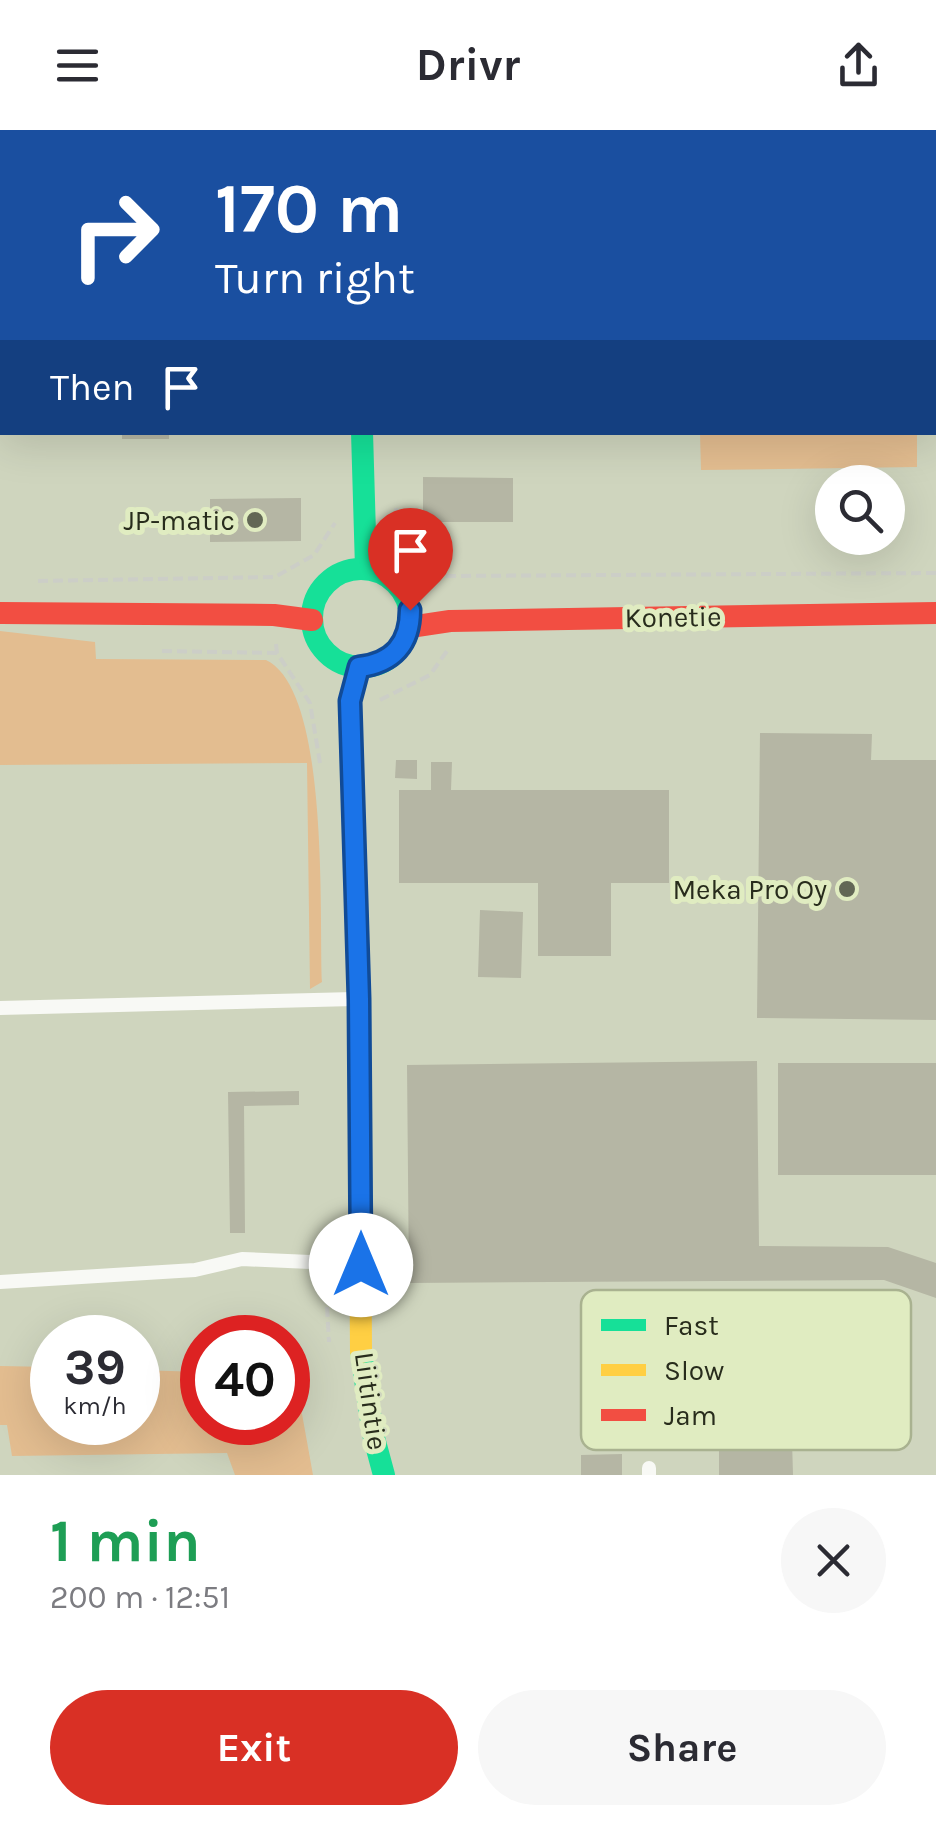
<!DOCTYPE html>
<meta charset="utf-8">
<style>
:root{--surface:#fff;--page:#f7f7f7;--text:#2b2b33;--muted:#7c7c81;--accent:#d93025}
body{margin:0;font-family:Karla,sans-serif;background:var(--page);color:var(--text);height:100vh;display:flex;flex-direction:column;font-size:38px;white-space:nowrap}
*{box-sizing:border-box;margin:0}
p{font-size:32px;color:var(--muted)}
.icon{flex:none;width:55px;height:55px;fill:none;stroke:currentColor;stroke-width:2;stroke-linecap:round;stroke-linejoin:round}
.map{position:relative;height:1345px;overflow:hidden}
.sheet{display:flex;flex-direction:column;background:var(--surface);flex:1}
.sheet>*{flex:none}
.hud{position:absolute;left:0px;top:0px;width:938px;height:305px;box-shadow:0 10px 40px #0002;background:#1a4fa0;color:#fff;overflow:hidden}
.fabs{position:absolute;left:815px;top:335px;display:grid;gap:20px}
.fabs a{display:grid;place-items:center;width:90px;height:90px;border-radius:50%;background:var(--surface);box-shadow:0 10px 40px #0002;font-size:50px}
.speed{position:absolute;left:30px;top:1185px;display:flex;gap:20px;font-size:50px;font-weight:700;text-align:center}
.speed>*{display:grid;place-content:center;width:130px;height:130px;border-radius:50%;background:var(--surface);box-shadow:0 10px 40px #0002;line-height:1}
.speed small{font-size:25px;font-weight:400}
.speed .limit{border:15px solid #d22;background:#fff;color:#111}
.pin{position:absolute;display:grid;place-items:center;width:85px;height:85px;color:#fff;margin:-102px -42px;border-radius:50% 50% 50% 0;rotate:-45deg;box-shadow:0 0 10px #0007}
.pin .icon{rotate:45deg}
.me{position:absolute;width:110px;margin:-55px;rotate:0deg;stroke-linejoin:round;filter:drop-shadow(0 0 8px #0008)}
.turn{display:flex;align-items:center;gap:35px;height:210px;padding:0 50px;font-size:45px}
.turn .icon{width:130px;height:130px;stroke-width:2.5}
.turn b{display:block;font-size:70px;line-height:85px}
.then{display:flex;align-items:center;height:95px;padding:0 50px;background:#0003;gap:20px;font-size:38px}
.round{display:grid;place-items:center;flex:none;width:105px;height:105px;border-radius:52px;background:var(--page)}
.headline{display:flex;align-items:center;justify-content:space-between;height:170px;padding:0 50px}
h1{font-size:60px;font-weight:700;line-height:75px;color:#1e9e55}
.button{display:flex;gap:20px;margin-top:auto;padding:20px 50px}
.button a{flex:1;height:115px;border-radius:60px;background:var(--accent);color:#fff;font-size:40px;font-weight:700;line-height:115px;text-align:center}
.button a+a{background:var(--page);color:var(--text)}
header{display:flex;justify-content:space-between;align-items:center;height:130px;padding:0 50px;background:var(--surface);font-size:45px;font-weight:700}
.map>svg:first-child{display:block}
</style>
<header><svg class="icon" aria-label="menu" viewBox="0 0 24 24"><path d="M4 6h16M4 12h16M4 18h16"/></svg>Drivr<svg class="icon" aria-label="share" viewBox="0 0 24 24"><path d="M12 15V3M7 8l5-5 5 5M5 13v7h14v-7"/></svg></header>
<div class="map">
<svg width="936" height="1345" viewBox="0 0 936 1345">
<rect width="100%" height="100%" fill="#cfd5be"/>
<g fill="#e3bd90">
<path d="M700,303H917V337L701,340Z"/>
<path d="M0,501L95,512L96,529L266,530C330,560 319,786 322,852L310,859L307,633L0,635Z"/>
<path d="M0,1236L52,1237V1292H138V1240L202,1242V1292H288V1244L295,1245L313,1345H235L227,1323L12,1326L7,1295H0Z"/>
</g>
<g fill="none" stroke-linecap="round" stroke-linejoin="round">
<g stroke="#6ac9b4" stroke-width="6">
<path d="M874,0L875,2"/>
<path d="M935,100L936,102"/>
</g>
</g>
<g fill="#b5b6a4">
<rect x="122" y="302" width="47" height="7"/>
<path d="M423,347L513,348V392H423Z"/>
<path d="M301,368V411L210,412V369Z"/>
<path d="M760,603L872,604L871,630H936V890L757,888Z"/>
<path d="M396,630H417V649L395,648Z"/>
<path d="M431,632H452L451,660H669V753H611V826H538V753H399V660H431Z"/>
<path d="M480,780L523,782L521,848L478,847Z"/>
<path d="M757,931L759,1116L888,1117L936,1133V1168L884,1150L409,1153L407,935Z"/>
<rect x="778" y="933" width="158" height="112"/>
<path d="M299,961V975L244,976L245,1103H230L228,962Z"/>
<path d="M719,1309L792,1310L793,1345H719Z"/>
<path d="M622,1324V1345H581V1325Z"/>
</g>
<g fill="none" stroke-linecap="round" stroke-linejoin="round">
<g stroke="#cccec7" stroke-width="4" stroke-dasharray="10 5" stroke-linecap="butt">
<path d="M396,378L399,398"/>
<path d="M394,397L399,398L417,430L446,446L936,443"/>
<path d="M38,451L275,447L314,425L335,393"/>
<path d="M276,514L277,523L310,573L320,633"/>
<path d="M162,521L277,523"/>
<path d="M380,570L430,545L447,521"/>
<path d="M327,1177L329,1212"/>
</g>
<g stroke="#f8f9f5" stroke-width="14">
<path d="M0,878L354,869"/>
<path d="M0,1152L195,1140L242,1129L355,1134"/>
<path d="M649,1345V1338"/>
</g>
<g stroke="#16e098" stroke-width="22">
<path d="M356,0V2"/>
<path d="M362,302L366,438"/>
<circle cx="361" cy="488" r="49"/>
<path d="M361,1222L373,1304L384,1345"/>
</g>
<path stroke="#ffcf43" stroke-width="22" d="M359,537L350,571L359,896L361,1222"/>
<g stroke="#f24e42" stroke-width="22">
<path d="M0,483L274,485L312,490"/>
<path d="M410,497L450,491L936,483"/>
</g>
</g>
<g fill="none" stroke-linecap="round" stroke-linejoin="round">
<defs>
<path id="route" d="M361,1135L359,869L350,571L359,537C393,533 410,514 410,480"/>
</defs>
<use href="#route" stroke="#114b97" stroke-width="25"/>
<use href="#route" stroke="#1a73e8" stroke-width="18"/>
</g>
<g fill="#626755" stroke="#e0ecc1" stroke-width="4">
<circle cx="255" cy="390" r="10"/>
<circle cx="847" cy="759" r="10"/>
</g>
<g text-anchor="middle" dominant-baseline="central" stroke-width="10" stroke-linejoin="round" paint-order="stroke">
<g font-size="28" fill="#282c1c" stroke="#e0ecc1" text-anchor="end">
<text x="235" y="390">JP-matic</text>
<text x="827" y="759">Meka Pro Oy</text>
</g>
<g font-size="28" fill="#282c1c" stroke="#e0ecc1">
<text transform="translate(673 487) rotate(-1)">Konetie</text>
<text transform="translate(371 1271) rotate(82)">Liitintie</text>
</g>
</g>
<rect x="581" y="1160" width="330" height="160" rx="15" fill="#e0ecc1" stroke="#a9b290" stroke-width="2.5"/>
<rect x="601" y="1189" width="45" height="12" fill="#16e098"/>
<rect x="601" y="1234" width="45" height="12" fill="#ffcf43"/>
<rect x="601" y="1279" width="45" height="12" fill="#f24e42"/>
<g font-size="28" fill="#282c1c">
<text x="664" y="1205">Fast</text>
<text x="664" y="1250">Slow</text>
<text x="664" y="1295">Jam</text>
</g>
</svg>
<div class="fabs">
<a><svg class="icon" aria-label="search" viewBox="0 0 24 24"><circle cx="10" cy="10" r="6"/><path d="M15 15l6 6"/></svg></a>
</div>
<div class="speed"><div>39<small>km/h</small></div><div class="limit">40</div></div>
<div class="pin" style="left:410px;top:480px;background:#d93025"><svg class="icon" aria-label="arrive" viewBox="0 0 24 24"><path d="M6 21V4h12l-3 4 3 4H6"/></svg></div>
<svg class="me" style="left:361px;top:1135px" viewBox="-20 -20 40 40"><circle r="19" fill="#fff"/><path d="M0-13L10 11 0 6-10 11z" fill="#1a73e8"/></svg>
<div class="hud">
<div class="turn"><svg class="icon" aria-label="right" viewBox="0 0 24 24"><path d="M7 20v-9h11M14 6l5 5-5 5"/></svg><div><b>170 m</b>Turn right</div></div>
<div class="then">Then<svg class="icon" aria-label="arrive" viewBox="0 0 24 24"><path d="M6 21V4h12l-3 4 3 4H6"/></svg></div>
</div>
</div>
<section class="sheet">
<div class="headline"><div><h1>1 min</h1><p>200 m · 12:51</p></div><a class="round"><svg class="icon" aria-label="close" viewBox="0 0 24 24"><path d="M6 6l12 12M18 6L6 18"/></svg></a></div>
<div class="button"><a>Exit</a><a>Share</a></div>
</section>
